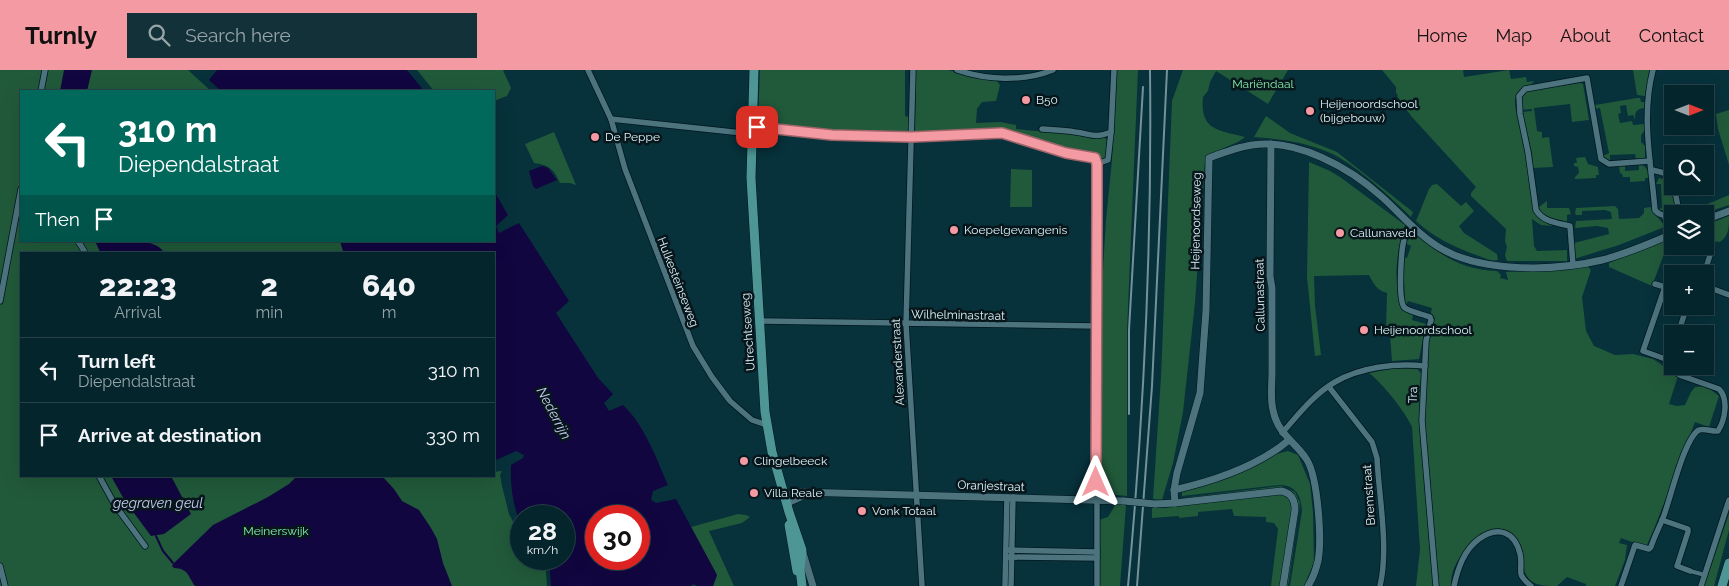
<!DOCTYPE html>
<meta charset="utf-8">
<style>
:root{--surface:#05252c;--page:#133138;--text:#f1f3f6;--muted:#97a5a9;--line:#264248;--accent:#f49aa2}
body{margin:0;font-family:Raleway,sans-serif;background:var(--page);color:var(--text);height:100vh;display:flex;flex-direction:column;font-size:19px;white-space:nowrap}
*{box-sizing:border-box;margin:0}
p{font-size:16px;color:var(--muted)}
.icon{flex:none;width:28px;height:28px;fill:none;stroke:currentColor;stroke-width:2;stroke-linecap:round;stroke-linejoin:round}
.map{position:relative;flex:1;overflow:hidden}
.drawer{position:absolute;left:20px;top:182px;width:475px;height:225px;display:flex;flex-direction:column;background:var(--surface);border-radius:0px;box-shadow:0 5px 20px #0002,0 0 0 1px var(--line)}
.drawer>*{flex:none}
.guide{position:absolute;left:20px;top:20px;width:475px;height:152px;border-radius:0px;box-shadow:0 5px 20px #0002,0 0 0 1px var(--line);background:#00695c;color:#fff;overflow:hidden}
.needle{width:32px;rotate:90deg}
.fabs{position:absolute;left:1664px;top:15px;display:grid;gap:10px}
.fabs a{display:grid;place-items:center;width:50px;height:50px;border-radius:0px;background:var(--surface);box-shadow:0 5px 20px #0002,0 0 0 1px var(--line);font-size:25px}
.speed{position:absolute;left:510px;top:435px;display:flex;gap:10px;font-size:25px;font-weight:700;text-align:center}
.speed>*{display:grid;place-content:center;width:65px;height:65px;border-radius:50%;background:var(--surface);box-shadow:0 5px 20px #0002,0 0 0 1px var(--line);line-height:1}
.speed small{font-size:12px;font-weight:400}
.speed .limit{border:8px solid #d22;background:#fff;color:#111}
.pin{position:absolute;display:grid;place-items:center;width:42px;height:42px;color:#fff;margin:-21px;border-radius:10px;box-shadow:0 2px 8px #0006}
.me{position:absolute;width:55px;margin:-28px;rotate:0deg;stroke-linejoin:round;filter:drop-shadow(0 0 4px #0008)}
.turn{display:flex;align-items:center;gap:18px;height:105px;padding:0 15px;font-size:22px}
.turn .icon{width:65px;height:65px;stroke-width:2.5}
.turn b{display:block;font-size:35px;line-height:42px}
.then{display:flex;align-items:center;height:48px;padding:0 15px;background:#0003;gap:10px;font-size:19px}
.eta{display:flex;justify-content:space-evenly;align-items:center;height:85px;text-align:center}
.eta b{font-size:30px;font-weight:800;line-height:35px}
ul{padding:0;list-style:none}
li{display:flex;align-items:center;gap:15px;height:65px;padding:0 15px;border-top:1px solid var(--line)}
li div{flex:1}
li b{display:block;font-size:19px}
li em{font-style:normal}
header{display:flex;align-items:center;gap:30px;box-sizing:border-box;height:70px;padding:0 25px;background:var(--accent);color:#111}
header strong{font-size:24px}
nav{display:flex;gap:28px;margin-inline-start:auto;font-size:18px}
.search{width:350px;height:45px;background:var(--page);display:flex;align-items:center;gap:12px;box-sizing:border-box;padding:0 18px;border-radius:0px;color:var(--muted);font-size:19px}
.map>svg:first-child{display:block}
</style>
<header>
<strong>Turnly</strong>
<div class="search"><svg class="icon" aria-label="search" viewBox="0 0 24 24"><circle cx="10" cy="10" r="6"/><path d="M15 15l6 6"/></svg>Search here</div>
<nav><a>Home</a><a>Map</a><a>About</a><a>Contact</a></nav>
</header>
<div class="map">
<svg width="1729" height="516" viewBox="0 0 1729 516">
<rect width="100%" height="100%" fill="#07313b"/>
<g fill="#215a3a">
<path d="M0,0H188L211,21H21V171H340L344,184H21V406H494V402L502,401L500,405L502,416L509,444L521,467V489H545L547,516H0Z"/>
<path d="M417,0H503L511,18L507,26L494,31V21H434Z"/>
<path d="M760,0H905V46L909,47V63L907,64L832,62L760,55L758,51Z"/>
<path d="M916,0H948L982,9L997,11L1000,15L996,31L982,32L977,39L976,53L1000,52L1016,55V59L1036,61L1077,63L1091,68L1104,67L1108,71L1106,87L1103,89L1091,84L1077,83L1002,60L915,64Z"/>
<path d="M1116,0H1138L1127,261V426L1116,425L1111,417L1099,414L1100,247L1106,150L1112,90Z"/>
<path d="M1183,0H1288L1268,34L1216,1L1210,12L1208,21L1203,27C1200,60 1217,60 1245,67C1233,77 1213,79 1205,91L1195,233L1183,342L1173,393L1162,430L1153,429L1161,307L1172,31Z"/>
<path d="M1382,0H1463L1464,7L1509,0L1511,9L1526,7L1527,12L1534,11L1531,15L1523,17L1519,21L1515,29V36L1522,63L1532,126L1542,149L1552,156L1541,155L1532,149L1534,176L1537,181L1567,180V191H1507L1505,185L1507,177L1505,171L1506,159L1471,126V123L1476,117L1411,46L1397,26L1398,25L1396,23V17Z"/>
<path d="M1633,0H1650L1645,26L1637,25Z"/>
<path d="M1580,13L1583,14L1589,50L1572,52L1570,34L1534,38L1537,61L1542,62V68L1549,67L1553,97L1533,98L1532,83L1522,42L1532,41V39L1522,40C1520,31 1519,27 1527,21Z"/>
<path d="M1637,28H1640L1641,32H1645L1644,38C1636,39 1635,42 1635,50L1633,45L1628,46L1626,35L1620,36L1621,43L1618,44L1620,53L1632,51L1633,55L1644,54V61L1641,65V72L1645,76V87L1643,89H1636L1635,84L1610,85V90H1607L1603,86L1609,83L1600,38L1595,39V35Z"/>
<path d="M1729,40V95L1718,59L1716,44Z"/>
<path d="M1266,46L1290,63L1337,82L1413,142L1411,147C1389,126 1366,104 1340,88C1315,73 1282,69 1254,67Z"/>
<path d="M554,62L576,115L570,113H560C554,99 549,95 534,93L525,74Z"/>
<path d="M1585,87L1588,94L1598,97L1599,105H1596V108L1575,109V107L1579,103L1578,97L1574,96V93H1577L1576,88Z"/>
<path d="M1309,92L1330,101L1340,107L1405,155C1405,162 1401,167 1400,174C1395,195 1395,219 1402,240L1413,245L1412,250L1426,254L1419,289L1392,291L1390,265L1386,259L1387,223C1376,220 1374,214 1369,205L1314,206L1315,236L1321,285L1315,286L1307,207Z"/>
<path d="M1625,95V101L1639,100V95C1647,96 1648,100 1650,108H1645V111L1630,112V107H1623L1622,104L1620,103L1619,96Z"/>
<path d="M1011,99L1032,100V137H1010Z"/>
<path d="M1659,108L1667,110L1676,135L1675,139L1668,141L1657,140L1662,138L1661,114H1656Z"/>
<path d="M1437,114L1461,136L1466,132L1474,141L1459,156L1464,163L1497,184L1498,190C1491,192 1483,187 1476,185C1452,176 1435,168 1416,151L1429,119L1432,115Z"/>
<path d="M1729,125V135L1702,144H1684Z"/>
<path d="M1547,131V138H1569L1571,144L1567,145V152C1556,148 1543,149 1539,137Z"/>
<path d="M1615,136L1618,139L1619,149L1639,148L1644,143V138L1651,137C1653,146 1661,148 1664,156L1662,158L1619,175L1574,189V173L1609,164L1608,158L1597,156L1575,158L1576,151L1612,149L1611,142L1605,140L1582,141V145H1576L1575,143L1576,138Z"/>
<path d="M1729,146C1729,157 1729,166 1720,172L1710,171L1705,160L1706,155Z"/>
<path d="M1414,164C1419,167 1422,171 1427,174C1450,191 1468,200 1497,201L1501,205L1500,208L1508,210L1506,202L1567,199L1588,197L1591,200L1582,227L1586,261L1594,276L1615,285L1633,284L1653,289L1665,297L1667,302L1678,306L1669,334L1677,336L1685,335L1691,322L1695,317L1706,316L1719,326L1709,357L1695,352L1654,459L1646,477L1621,468L1619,473L1627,475L1625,490L1615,516H1586V514L1567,507L1557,516C1547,516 1539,516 1531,511C1516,498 1532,481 1511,463C1493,448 1464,479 1456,494C1452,501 1451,508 1451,516H1439L1424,344L1429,270L1435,248L1431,243L1432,238L1408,231L1406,235L1405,233L1403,187L1407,188L1411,176L1405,173L1407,167Z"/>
<path d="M1672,168V176H1684L1664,184L1652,216L1609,197V193Z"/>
<path d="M1396,298L1417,299L1421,303L1419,352L1434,516H1416L1420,479L1419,465L1412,357C1405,341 1382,313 1369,303Z"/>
<path d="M1288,381L1298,385L1310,414L1313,443L1314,492L1304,516H1290L1302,441C1301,426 1296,415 1279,415L1182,426V422L1187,421V419L1273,385Z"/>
<path d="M1281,416L1295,422L1300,433L1288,516H1286L1298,436C1297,427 1293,421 1285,419L1182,429V428Z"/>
<path d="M1281,423C1289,427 1291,432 1292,441L1280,516H1271L1278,459L1274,453L1266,452V447L1234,446L1232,439L1198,442V446L1179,448V446L1152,448V438H1162Z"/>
<path d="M1116,434L1126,435L1120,516H1100L1099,450L1108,447Z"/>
<path d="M738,444L746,445L750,447L742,453L709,461L734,516H713L717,505L691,457Z"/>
<path d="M1729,444V460L1714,516H1704Z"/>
</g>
<g fill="#120641" fill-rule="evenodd">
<path d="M64,0H92L87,21H60Z"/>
<path d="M217,0H407L424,21H221L209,10Z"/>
<path d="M542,96L548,98L557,110L536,119L533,116L529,101Z"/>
<path d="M494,121L508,145L496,156L499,163L519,153L569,231L556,243L598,308L613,324L604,333L609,341L623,335C645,356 656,388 668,415L653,421L651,430L656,433L676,429L717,505L713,516H697L694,514L690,516H551L549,489H564V446H521V455C513,436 510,416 511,395L523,388L524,385L516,381L494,391V184H344L340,171H494ZM596,446H639V489H596Z"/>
<path d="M95,171C114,171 155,165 165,184H101Z"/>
<path d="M111,406H171L191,444L164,464L151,466L125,431Z"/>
<path d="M297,406H382L394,419L402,431L419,440L431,458L437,469L443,493L452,516H195C187,505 189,499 174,498L172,496L174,493L213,455L268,427L289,414Z"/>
</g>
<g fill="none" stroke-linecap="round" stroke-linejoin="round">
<path stroke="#120641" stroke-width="2" d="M156,466L163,481L173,493"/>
<defs>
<path id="pedestrian" d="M1690,501L1705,505"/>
<g id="minor">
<path d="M588,0L611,49L625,99L693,276L712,307L730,331L752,350L767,355"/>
<path d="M913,0L906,254L922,516"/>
<path d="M957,0C986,10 1023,12 1053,0"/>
<path d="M41,21L45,0"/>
<path d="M611,49L752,64"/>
<path d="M752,57L832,65L870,66L911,67L1002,63L1066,83L1095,88L1097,94V516"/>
<path d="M1042,59C1053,60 1064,60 1075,62C1092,64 1093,69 1111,62L1114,0"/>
<path d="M1097,94L1108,90L1111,62"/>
<path d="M1652,100C1656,101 1664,102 1668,105C1672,110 1680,136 1677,142C1669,144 1661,148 1655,140C1651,93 1641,46 1653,0"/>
<path d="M1664,145L1671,164"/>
<path d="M1412,157C1409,161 1405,165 1404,170C1401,181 1398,228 1404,237C1409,242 1423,244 1430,247L1431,250L1426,271L1422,351L1436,516"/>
<path d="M78,171L86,184"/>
<path d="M1573,195L1570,156C1557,153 1543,152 1536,140L1528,82L1520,44L1519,26L1525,19L1587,8L1601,89L1609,94L1650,91"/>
<path d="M1704,204L1712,179L1710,173L1705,171"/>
<path d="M1655,214L1665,217L1643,281L1671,291"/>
<path d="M1705,216L1729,225"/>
<path d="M0,231L21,119"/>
<path d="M759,251L1096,256"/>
<path d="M1678,264L1687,236"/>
<path d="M1329,317L1372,372L1377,388C1379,428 1389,478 1380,516"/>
<path d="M1282,363C1298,345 1314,324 1335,312C1361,297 1395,293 1425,296"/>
<path d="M99,406L115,435L145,476"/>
<path d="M1662,450L1688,459V462L1677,496L1690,501"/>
<path d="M1006,480L1097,482"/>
<path d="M1006,487L1097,488"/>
<path d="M0,496L5,516"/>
<path d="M1005,516L1007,427"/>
<path d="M1011,516L1013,427"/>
<path d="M1454,516C1458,498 1464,480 1479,469C1498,455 1515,462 1520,484C1522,491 1520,498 1521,504C1522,509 1528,513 1531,516"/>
<path d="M1621,516L1635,475L1649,479L1651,477C1654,467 1659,458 1663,448C1670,431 1684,368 1699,360C1705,358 1712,362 1718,361C1725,350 1729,329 1719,319L1682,306L1671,300L1669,295L1672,286"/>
<path d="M1701,516L1729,430"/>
</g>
<g id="tertiary">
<path d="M1271,74L1270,206L1272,218C1272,246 1272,274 1272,302C1272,315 1270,328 1273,340C1278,365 1295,371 1307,390C1318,408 1322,470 1318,491C1316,500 1313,508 1308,516"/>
<path d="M1705,150L1729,141"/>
<path d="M1174,420C1214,411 1257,397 1289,370"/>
<path d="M785,426L800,422L1124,431"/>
<path d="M787,433L803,426L806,423"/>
<path d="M1175,433L1174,420L1177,403L1200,323L1206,241L1209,88C1222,83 1238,77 1252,75C1297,68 1350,98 1382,127C1402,145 1419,166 1442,179C1484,203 1556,201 1602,190C1626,184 1649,174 1672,164"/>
<path d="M1155,434L1175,433L1281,421C1291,423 1295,429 1295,440L1283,516"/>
<path d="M803,483L813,516"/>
</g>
<g id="primary">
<path d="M754,0L751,108L765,342L772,382L789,442L802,480L800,499L802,516"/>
<path d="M789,455L797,501"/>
<path d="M1722,516L1729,493"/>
</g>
</defs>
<use href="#pedestrian" stroke="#00171f" stroke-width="5"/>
<use href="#minor" stroke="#00171f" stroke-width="7"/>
<use href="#tertiary" stroke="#00171f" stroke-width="8"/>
<use href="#primary" stroke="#00171f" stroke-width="10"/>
<use href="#pedestrian" stroke="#4c737e" stroke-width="4"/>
<use href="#minor" stroke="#4c737e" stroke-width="5.5"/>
<use href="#tertiary" stroke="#4c737e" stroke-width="7"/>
<use href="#primary" stroke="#4e9695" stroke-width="9"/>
<g stroke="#73929a" stroke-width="2">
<path d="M1129,344V260L1143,17"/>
<path d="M1128,516C1144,345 1152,172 1150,0"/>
<path d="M1137,516L1152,316L1167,0"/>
</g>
<defs>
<path id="tertiary-bridge" d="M1124,431L1155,434"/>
</defs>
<use href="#tertiary-bridge" stroke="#00171f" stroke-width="8" stroke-linecap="butt"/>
<use href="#tertiary-bridge" stroke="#4c737e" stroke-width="7"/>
</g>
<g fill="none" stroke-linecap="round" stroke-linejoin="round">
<defs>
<path id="route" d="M757,57L832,65L870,66L912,67L1002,63L1066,83L1095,88L1097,94V136L1096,412"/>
</defs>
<use href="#route" stroke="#9f6469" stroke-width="12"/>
<use href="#route" stroke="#f49aa2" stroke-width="9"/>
</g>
<g fill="#f49aa2" stroke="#07161b" stroke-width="2">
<circle cx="1026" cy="30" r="5"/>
<circle cx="1310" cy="41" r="5"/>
<circle cx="595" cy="67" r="5"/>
<circle cx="954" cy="160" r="5"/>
<circle cx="1340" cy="163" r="5"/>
<circle cx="1364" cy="260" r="5"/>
<circle cx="744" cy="391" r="5"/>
<circle cx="754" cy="423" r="5"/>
<circle cx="862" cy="441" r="5"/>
</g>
<g text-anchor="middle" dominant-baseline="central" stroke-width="5" stroke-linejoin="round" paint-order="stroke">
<g font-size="12" fill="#84ecac" stroke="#07161b">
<text x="1263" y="14">Mariëndaal</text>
<text x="276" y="461">Meinerswijk</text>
</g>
<g font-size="12" fill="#ddf2f8" stroke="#07161b" text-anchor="start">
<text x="1036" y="30">B50</text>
<text x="1320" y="34">Heijenoordschool<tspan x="1320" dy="14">(bijgebouw)</tspan></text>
<text x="605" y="67">De Peppe</text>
<text x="964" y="160">Koepelgevangenis</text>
<text x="1350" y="163">Callunaveld</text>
<text x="1374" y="260">Heijenoordschool</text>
<text x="754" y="391">Clingelbeeck</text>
<text x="764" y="423">Villa Reale</text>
<text x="872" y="441">Vonk Totaal</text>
</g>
<g font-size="12" fill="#ddf2f8" stroke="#07161b">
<text transform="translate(1196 151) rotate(-89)">Heijenoordseweg</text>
<text transform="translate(678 212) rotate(69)">Hulkesteinseweg</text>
<text transform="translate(1260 225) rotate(-91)">Callunastraat</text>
<text transform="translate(958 245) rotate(1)">Wilhelminastraat</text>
<text transform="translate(748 262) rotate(-94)">Utrechtseweg</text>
<text transform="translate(898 292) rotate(-93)">Alexanderstraat</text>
<text transform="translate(1413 325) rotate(-88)">Tra</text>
<text transform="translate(991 416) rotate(2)">Oranjestraat</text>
<text transform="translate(1369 425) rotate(-94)">Bremstraat</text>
</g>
<g font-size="14" font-style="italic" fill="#c8ccf2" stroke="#07161b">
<text transform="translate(554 343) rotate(62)">Nederrijn</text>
<text x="158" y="433">gegraven geul</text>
</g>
</g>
</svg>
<div class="fabs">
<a><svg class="needle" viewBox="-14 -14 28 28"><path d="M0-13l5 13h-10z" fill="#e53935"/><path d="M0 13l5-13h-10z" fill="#97a5a9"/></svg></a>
<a><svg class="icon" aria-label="search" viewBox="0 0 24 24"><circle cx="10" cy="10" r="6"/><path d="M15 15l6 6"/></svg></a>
<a><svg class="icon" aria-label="layers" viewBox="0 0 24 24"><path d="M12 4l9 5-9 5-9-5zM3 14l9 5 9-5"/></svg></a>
<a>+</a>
<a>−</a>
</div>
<div class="speed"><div>28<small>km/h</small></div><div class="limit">30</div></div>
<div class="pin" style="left:757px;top:57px;background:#d93025"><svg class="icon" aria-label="arrive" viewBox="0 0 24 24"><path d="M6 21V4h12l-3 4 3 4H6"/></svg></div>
<svg class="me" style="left:1096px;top:412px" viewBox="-20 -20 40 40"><path d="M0-17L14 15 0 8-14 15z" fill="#f49aa2" stroke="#fff" stroke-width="4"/></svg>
<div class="guide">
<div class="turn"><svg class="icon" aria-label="left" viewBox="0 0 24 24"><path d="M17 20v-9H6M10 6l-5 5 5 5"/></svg><div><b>310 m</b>Diependalstraat</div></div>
<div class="then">Then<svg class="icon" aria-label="arrive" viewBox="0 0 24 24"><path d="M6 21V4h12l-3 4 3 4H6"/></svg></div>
</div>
<section class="drawer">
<div class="eta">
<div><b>22:23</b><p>Arrival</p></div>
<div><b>2</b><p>min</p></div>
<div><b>640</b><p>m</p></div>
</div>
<ul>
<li><svg class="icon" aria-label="left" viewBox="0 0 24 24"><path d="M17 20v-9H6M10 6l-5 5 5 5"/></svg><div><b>Turn left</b><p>Diependalstraat</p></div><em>310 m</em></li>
<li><svg class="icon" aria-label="arrive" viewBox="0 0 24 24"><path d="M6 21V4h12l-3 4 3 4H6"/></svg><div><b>Arrive at destination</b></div><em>330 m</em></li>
</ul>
</section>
</div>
